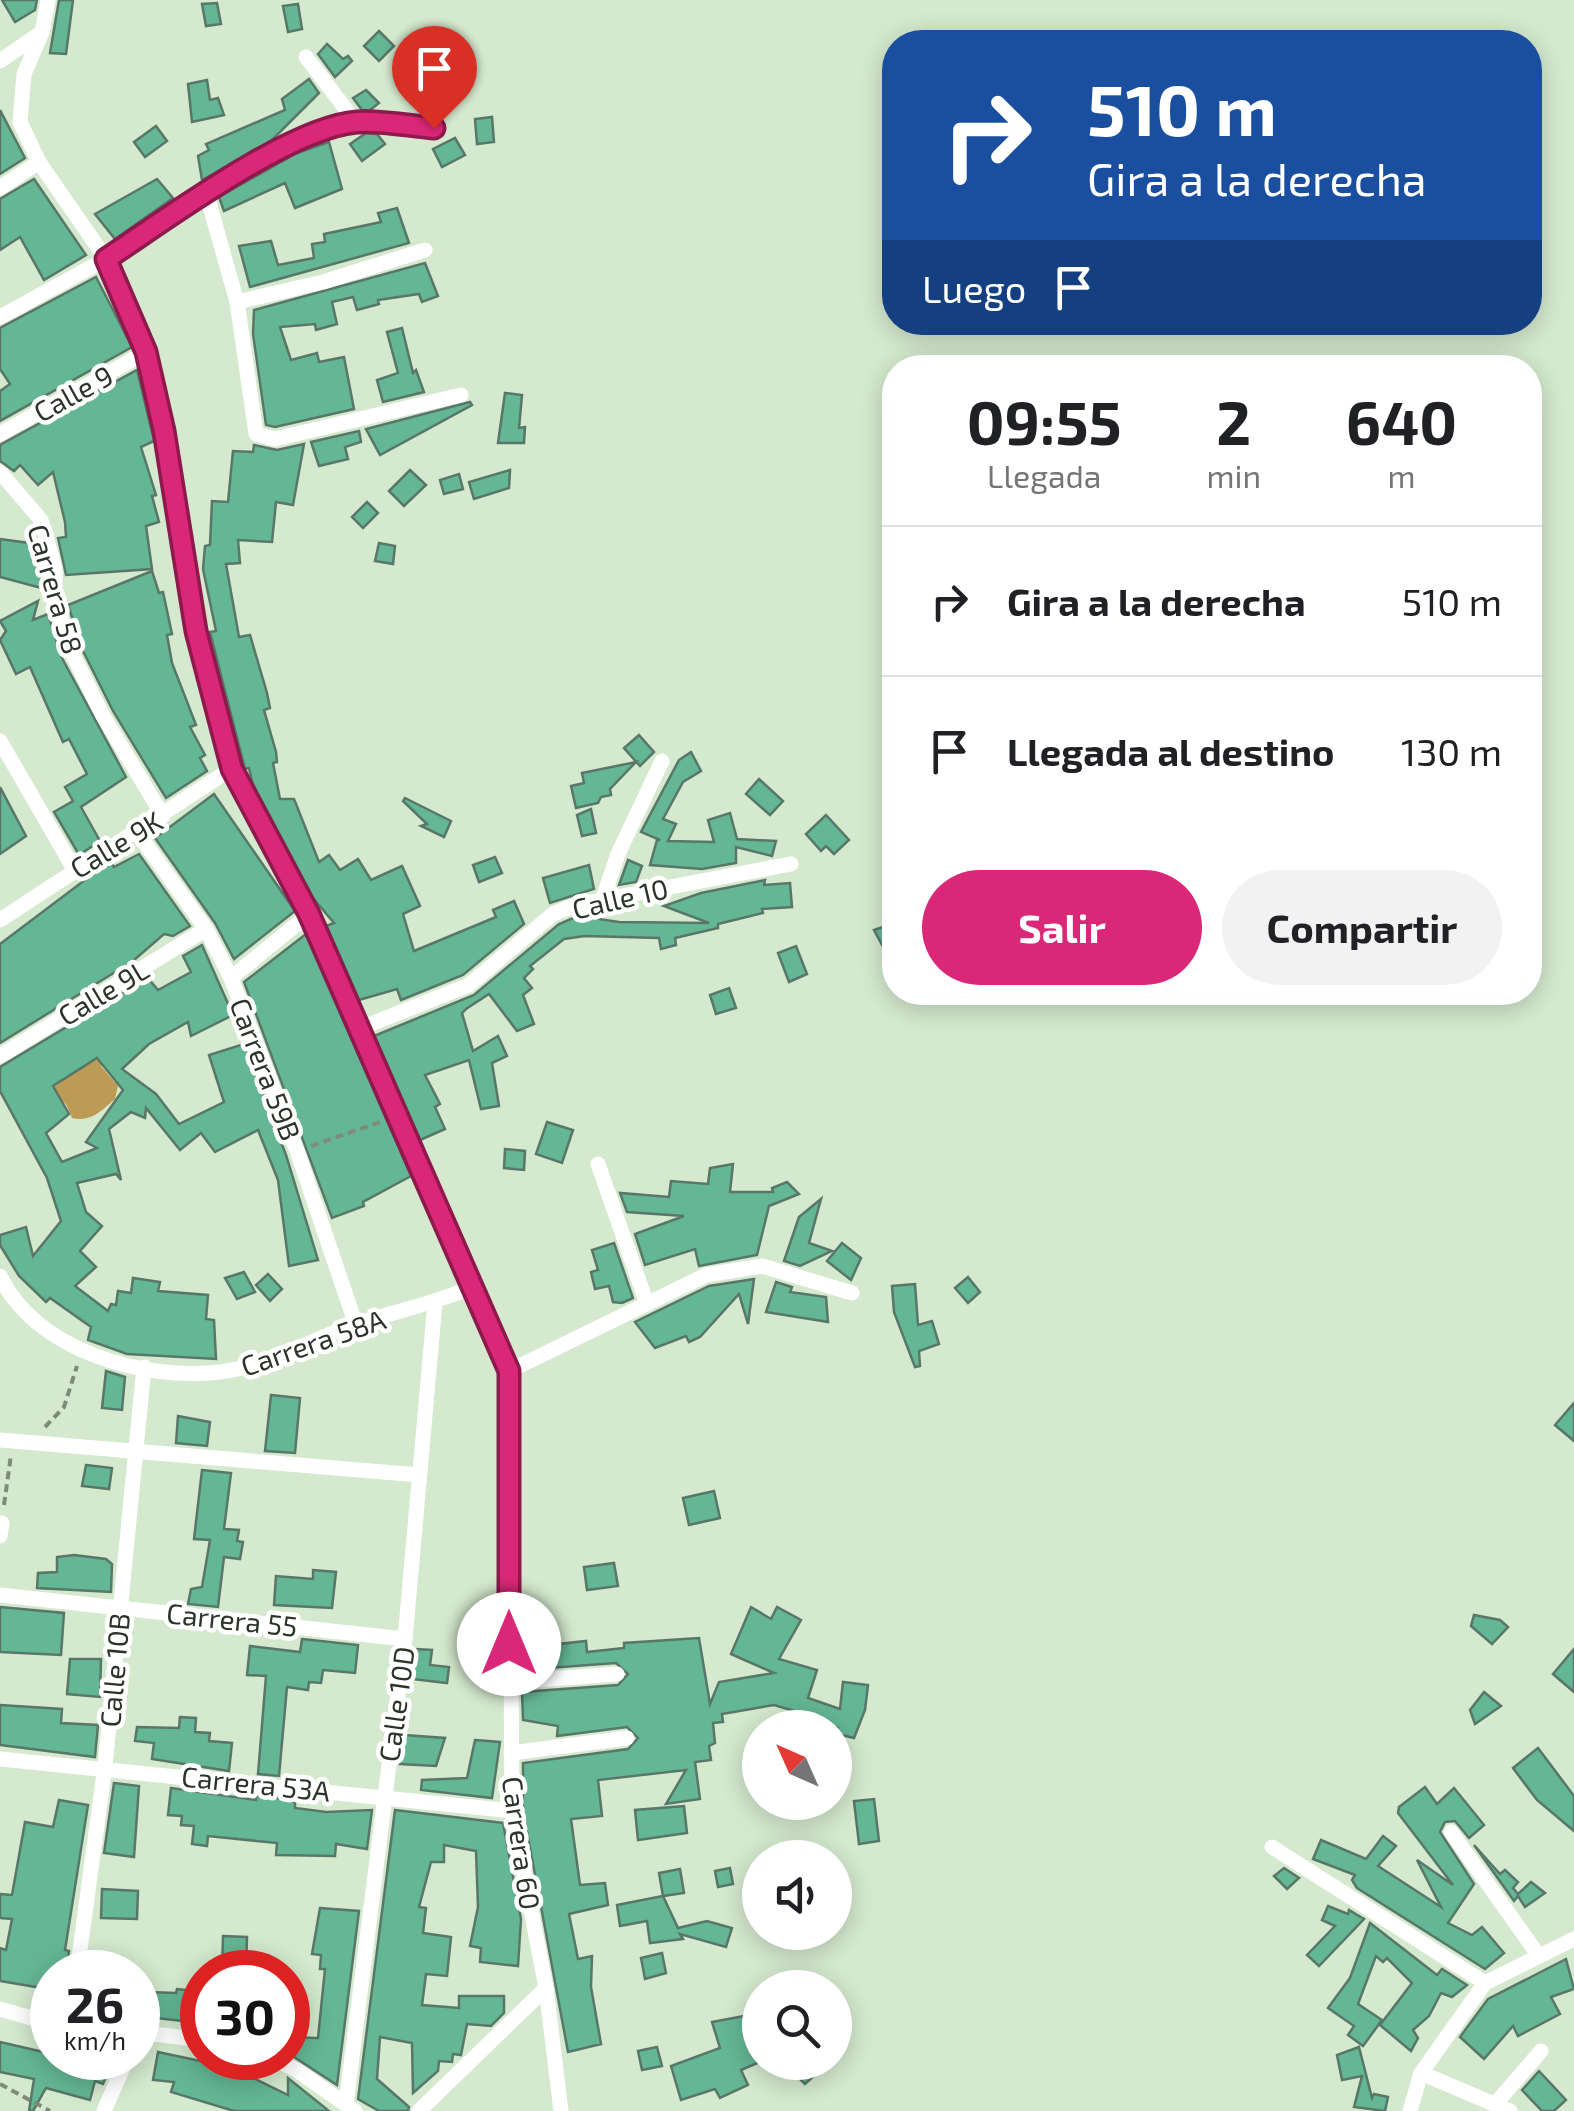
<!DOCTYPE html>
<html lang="es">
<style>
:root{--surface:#fff;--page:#f2f2f2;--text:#202124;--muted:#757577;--line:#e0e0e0;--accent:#db2777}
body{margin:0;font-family:"Exo 2",sans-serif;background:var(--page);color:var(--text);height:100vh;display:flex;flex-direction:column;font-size:38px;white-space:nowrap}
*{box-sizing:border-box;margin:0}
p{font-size:32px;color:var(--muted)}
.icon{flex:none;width:55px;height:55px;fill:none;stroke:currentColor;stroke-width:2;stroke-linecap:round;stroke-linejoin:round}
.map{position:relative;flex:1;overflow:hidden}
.drawer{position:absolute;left:882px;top:355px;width:660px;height:650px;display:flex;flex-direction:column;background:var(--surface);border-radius:40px;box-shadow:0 5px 25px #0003}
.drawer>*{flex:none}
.banner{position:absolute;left:882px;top:30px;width:660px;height:305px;border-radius:40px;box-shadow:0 5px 25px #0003;background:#1a4fa0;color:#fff;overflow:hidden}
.needle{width:65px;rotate:315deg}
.tools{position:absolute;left:742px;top:1710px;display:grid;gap:20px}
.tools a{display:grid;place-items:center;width:110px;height:110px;border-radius:50%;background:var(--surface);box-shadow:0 5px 25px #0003;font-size:50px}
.speed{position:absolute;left:30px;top:1950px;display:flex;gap:20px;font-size:50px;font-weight:700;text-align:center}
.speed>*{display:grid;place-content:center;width:130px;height:130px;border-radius:50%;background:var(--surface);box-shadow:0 5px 25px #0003;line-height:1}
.speed small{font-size:25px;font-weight:400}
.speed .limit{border:15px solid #d22;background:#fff;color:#111}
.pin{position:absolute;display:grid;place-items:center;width:85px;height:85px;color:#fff;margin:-102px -42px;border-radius:50% 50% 50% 0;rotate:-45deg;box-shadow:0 0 10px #0007}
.pin .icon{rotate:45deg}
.me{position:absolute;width:110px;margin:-55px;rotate:0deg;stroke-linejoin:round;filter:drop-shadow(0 0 8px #0008)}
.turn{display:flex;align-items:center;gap:35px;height:210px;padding:0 40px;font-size:45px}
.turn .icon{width:130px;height:130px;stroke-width:2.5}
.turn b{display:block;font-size:70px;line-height:85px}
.then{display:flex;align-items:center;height:95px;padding:0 40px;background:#0003;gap:20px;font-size:38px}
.eta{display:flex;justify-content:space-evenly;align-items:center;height:170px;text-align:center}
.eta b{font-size:60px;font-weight:700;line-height:70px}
.primary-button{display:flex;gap:20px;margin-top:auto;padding:20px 40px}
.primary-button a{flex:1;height:115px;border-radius:60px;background:var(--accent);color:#fff;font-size:40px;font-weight:700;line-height:115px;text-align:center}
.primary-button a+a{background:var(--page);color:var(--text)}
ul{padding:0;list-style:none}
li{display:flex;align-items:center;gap:30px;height:150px;padding:0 40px;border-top:2px solid var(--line)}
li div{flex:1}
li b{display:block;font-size:38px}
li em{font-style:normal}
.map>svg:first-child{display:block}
</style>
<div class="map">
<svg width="1574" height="2111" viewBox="0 0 1574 2111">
<rect width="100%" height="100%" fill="#d4e9ce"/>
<path fill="#bc9b55" d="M86,1044L122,1052L101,1066L118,1086L115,1099C102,1110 91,1123 72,1118L66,1104L47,1092L71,1075Z"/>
<g fill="#64b794" stroke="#587768" stroke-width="2.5" fill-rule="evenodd">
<path d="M2,0H37L35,10L15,22Z"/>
<path d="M59,0H73L66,54L50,53Z"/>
<path d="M217,3L221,24L206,26L202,4Z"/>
<path d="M298,4L302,29L288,32L283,6Z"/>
<path d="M379,31L394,46L379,61L364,46Z"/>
<path d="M327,44L343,59L348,56L352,61L335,77L318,54Z"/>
<path d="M309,79L319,93L269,143L202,180L198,156L209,150L206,144L285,110L282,99Z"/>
<path d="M207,80L210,100L218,98L224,115L192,122L188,84Z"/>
<path d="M366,90L379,103L369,111L362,110L353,98Z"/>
<path d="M0,110L25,158L0,174Z"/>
<path d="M492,117L494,142L477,144L475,119Z"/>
<path d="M156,126L167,141L145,157L134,142Z"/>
<path d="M366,133L377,134L385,144L362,161L350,144Z"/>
<path d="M455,138L465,155L442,167L433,149Z"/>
<path d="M329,142L342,189L295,208L285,183L224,211L219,197L297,153Z"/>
<path d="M34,179L86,255L44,280L20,237L0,250V199Z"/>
<path d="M157,179L173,198L115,239L95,214Z"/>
<path d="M397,208L409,243L250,287L239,246L271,241L278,265L314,258L312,244L325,242L324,234L381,222L378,213Z"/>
<path d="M425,263L438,296L422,302L419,294L378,300L379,304L357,310L353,297L332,302L337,324L316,330L315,324L280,327L291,360L317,353L319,362L344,357L354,409L275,427L266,425L253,334L254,310Z"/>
<path d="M96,277L132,347L0,421V391L10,384L0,369V328Z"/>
<path d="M402,328L413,373L416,370L424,392L383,402L377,380L398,373L387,332Z"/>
<path d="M137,370L154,441L141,447L156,495L152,496L159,522L146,526L152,569L66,575L58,538L66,537L65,522L53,472L38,485L20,465L14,471L0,461V445Z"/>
<path d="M505,393L522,395L519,428L525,427L524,443H498Z"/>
<path d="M470,402L472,405L380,455L366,429Z"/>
<path d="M359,431L361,442L345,447L348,459L319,466L311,442Z"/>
<path d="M304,444L293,505L276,502L272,542L238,540L240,563L226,564L239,637L250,635L267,693L270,708L264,710L276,752L277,762L273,763L280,799H294L319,862L329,855L340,870L358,859L371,880L402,866L420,906L403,914L414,951L496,917L493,910L514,901L524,924L463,975L401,1000L397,989L359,1000L326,926L334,923L313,898L253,786L249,768L245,769L210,632L216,631L203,569L205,546L210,545L212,501L228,502L233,451L253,452L254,445L277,450Z"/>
<path d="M410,470L426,485L404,506L389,491Z"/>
<path d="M510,470L509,488L474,499L469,482Z"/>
<path d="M459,474L463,489L444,494L440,480Z"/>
<path d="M367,502L378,513L363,528L352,517Z"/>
<path d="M0,539L36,544L44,570L41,588L0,577Z"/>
<path d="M379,543L395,546L393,564L375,561Z"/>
<path d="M152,571L159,593L163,592L172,634L167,635L172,663L196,725L190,727L205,755L200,758L207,771L166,798L113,711L82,649L68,605Z"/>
<path d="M38,601L33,620L48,614L62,658L126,777L81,807L100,841L79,855L54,812L73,801L65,787L87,774L69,739L63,742L30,667L16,674L0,640L6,631L0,621Z"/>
<path d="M639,735L654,752L640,766L624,748Z"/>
<path d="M691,752L701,771L683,782L663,819L676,824L668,841L714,842L708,820L730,813L737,839L776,841L772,856L736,847V863L702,869L650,865L657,840H660L641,832L679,760Z"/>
<path d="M636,762L610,789L611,795L601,797L598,803L576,808L571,786L584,783L582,773Z"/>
<path d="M759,779L783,801L770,815L746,794Z"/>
<path d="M0,787L26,836L0,854Z"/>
<path d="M214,794L295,911L234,959L215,923L155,838Z"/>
<path d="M405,798L451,821L444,837L421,826L427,824L403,801Z"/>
<path d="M591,809L596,833L582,836L577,815Z"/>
<path d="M826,815L849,840L834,854L826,846L821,851L806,834Z"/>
<path d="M139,854L190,926L173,936L164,934L133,961L0,1043V944L110,861L114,867Z"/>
<path d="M495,857L502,873L479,882L473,865Z"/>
<path d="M628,860L642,866L636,882L619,885Z"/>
<path d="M589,865L594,889L550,903L543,878Z"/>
<path d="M765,880L764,885L790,883L792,907L762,909L763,913L718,924V928L675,938L676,945L661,949L659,938L585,936L564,939L530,966L533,969L524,978L532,988L523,995L534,1024L517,1031L489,994L466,1009L462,1013L473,1051L498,1036L507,1056L492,1063L499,1106L481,1109L469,1060L425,1075L440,1104L435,1107L445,1129L420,1140L374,1036L474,995L559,924L578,916L592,913V918L619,922L709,923L664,906L701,893Z"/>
<path d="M895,923V943L882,945L874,930Z"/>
<path d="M306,934L411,1176L363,1202L364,1206L332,1218L244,982Z"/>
<path d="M202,945L233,1015L191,1036L188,1022L149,1044L122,1069L156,1094L179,1124L224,1102L209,1055L244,1044L286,1155L318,1260L289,1266L278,1180L258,1130L215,1152L201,1133L180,1150L146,1108L145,1118L131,1112L109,1129L121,1180L116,1174L77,1183L86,1212L102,1226L80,1251L96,1267L75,1286L108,1311L111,1304L116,1305L118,1291L131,1293L133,1278L160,1282L158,1291L208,1295L206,1319L214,1320L216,1359L127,1354L88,1340L91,1327L50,1298L46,1302L19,1276L0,1245V1235L26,1227L33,1256L61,1221L47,1178L0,1091V1067L148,978L158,990L191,972L183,956ZM97,1058L123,1090L86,1142L97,1148L62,1162L46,1133L69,1114L53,1086Z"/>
<path d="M796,946L807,974L789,982L778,953Z"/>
<path d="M729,988L736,1008L716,1014L710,995Z"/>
<path d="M547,1122L573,1130L562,1163L536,1154Z"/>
<path d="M505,1149L525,1151L524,1170L504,1168Z"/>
<path d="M733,1164L730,1192H773L772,1188L787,1182L799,1194L769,1206L757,1255L699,1266L695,1249L645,1265L635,1234L684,1216L627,1212L620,1193L669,1197L671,1181L708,1184L710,1168Z"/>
<path d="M821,1199L809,1243L832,1251L800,1266L784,1261L799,1217Z"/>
<path d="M614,1243L633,1298L622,1303L613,1302L609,1286L595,1289L591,1272L598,1270L592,1250Z"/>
<path d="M842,1243L861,1258L851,1280L827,1261Z"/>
<path d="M244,1272L255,1292L237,1299L225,1278Z"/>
<path d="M268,1274L282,1289L270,1301L256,1285Z"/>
<path d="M968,1277L980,1292L968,1303L955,1288Z"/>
<path d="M754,1279L748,1324L739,1294L700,1337L689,1342L686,1336L655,1348L635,1322L709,1286Z"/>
<path d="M776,1282L792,1287L790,1292L826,1297L828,1322L766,1312Z"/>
<path d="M915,1284L918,1325L932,1321L939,1344L919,1351L920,1366L915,1367L894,1312L892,1286Z"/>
<path d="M106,1371L125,1377L122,1410L102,1408Z"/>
<path d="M271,1395L300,1398L295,1453L265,1451Z"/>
<path d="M1574,1403V1441L1555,1425Z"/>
<path d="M178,1416L210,1422L207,1446L176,1443Z"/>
<path d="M86,1465L112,1468L109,1489L82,1486Z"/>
<path d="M202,1470L231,1473L224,1529L239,1530L237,1541L243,1542L240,1559L224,1557L218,1607L188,1604L191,1589L202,1587L210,1540L194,1539Z"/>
<path d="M714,1491L720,1518L689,1525L683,1498Z"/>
<path d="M74,1555L106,1559L112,1564L111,1592L37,1588L38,1573L57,1572V1557Z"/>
<path d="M614,1563L618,1586L587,1590L584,1567Z"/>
<path d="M313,1570L336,1572L332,1608L274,1605L276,1576L313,1579Z"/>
<path d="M0,1607L64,1613L61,1655L0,1652Z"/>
<path d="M751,1607L771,1619L777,1607L801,1620L779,1659L817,1670L808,1698L840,1709L843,1682L868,1685L865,1710L854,1738L837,1734L838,1728L808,1715L774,1705L722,1714L723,1722L713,1723L715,1743L709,1746L711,1760L695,1762L700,1799L666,1804L686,1770L598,1780L602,1816L571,1819L580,1885L605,1883L608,1905L569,1914L578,1959L592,1956L591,1987L601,2044L568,2052L523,1810V1763L628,1749L638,1738L627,1727L557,1736L558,1726L523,1720L522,1692L618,1685L628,1674L616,1663L522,1670V1629L556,1625L558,1644L586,1641L587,1652L624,1648V1643L699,1638L710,1704L719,1682L774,1673L731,1654Z"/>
<path d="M1474,1615L1500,1620L1508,1627L1492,1644L1471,1626Z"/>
<path d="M302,1639L358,1645L355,1673L323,1670L321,1683L309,1682L308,1690L287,1687L279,1776L258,1774L266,1676L247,1675L250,1646L300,1652Z"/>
<path d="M415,1649L432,1650L430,1665L449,1667L447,1683L412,1679Z"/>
<path d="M1574,1649V1692L1553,1674Z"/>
<path d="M70,1659H101L100,1697L67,1694Z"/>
<path d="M1484,1692L1501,1706L1475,1724L1470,1710Z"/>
<path d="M0,1705L62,1709L61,1723L98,1725L95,1757L0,1745Z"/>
<path d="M180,1717L196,1718L195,1732L210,1733L209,1741L232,1743L229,1771L152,1759L154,1743L135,1741L137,1727L179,1728Z"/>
<path d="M404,1735L445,1738L436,1766L400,1764Z"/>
<path d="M475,1740L500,1742L492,1798L421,1790L422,1780L467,1778Z"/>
<path d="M1538,1748L1574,1796V1831L1537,1800L1513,1768Z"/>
<path d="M114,1783L139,1786L134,1857L104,1853Z"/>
<path d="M1425,1787L1437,1804L1454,1788L1484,1825L1469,1838L1455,1821L1445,1822L1440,1832L1474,1884L1448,1923L1472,1935L1482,1927L1504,1953L1485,1969L1357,1888L1352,1880L1355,1875L1313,1859L1321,1840L1366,1859L1383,1836L1396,1846L1378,1866L1441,1907L1417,1860L1453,1885L1398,1813L1399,1807Z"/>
<path d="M171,1788L256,1800V1796L277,1798L295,1802V1808L326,1812L372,1810L367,1849L336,1844L335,1856L276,1855L277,1843L208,1836L207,1846L192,1844L194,1826L181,1825L182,1816L168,1815Z"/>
<path d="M874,1799L879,1841L859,1844L854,1801Z"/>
<path d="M59,1800L88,1805L65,1950L69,1951L66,1972H52L48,1989L0,1981V1948L6,1950L12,1919L0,1918V1894L12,1895L25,1822L53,1827Z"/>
<path d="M684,1806L687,1833L638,1840L635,1810Z"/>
<path d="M395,1810L503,1823L521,1919L518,1966L480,1962L481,1948L470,1946L478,1907L476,1851L444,1845V1862H431L419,1907L426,1908L423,1933L451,1937L447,1976L426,1974L422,2005L459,2008V1996H504V2013L491,2026L467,2024L461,2055L453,2054L452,2062L439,2061L438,2071L413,2093L412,2043L380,2037L377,2079L409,2107L408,2111H379L358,2099Z"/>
<path d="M1474,1845L1500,1874L1505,1870L1518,1882L1513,1888L1518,1894L1531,1882L1545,1893L1525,1907L1518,1896L1514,1901Z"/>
<path d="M730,1868L733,1884L718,1887L715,1871Z"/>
<path d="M1284,1868L1299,1878L1287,1889L1274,1876Z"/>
<path d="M680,1869L684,1893L663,1896L659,1873Z"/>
<path d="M102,1889L138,1891L137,1919L101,1918Z"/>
<path d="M663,1896L678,1928L707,1921L732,1928L726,1947L680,1934L683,1939L650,1943L647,1921L620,1926L617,1905Z"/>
<path d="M1328,1906L1348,1914L1349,1910L1364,1919L1319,1966L1307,1955L1335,1926L1322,1920Z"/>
<path d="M320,1908L359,1911L337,2085L288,2053V2037L318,2038L325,1969H320L321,1955L312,1954Z"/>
<path d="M1370,1923L1437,1975L1442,1969L1467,1985L1452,1997L1441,1993L1429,2016L1413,2030L1418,2038L1411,2051L1380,2025L1412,1983L1387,1958L1383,1962L1376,1956L1358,2004L1382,2020L1363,2046L1348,2035L1354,2026L1328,2008L1350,1978Z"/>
<path d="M223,1936L247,1937L246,1972H222Z"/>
<path d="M662,1953L666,1973L645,1979L641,1958Z"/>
<path d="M91,1954L122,1958L120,1972H88Z"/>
<path d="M1566,1959L1574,1989L1551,1997L1560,2014L1518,2036L1513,2026L1484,2059L1460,2037L1488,1999Z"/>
<path d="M177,1989L194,1991L192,2022L147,2017L148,1992L176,1993Z"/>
<path d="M760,2013V2062L741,2070L748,2085L720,2098L715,2089L681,2100L671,2066L720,2048L712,2022Z"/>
<path d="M0,2042L52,2054V2058H114L103,2084L95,2081L90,2100L46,2088L33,2111H29L34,2079L0,2072Z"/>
<path d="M657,2047L662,2066L642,2070L638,2051Z"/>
<path d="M1359,2047L1372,2098L1374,2094L1388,2097L1385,2111L1354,2107L1362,2076L1342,2080L1337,2055Z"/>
<path d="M158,2052L233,2068L288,2095V2078L329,2111H234L171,2092L174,2082L153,2080Z"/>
<path d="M805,2063L816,2074L805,2084L794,2073Z"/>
<path d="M1539,2071L1566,2100L1554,2111H1542L1522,2090Z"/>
</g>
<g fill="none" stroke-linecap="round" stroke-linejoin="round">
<g stroke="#7d8c79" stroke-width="4" stroke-dasharray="8 5" stroke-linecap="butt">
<path d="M311,1146L383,1121"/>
<path d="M45,1427L64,1407L77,1366"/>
<path d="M4,1505L11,1455"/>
<path d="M0,2084L50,2111"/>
</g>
<g stroke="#fff" stroke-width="15">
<path d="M48,0L42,32L24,74L20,122L39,162L106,259L146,352L164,431L196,631L231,769L309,914L509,1371L512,1811L546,1988L561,2111"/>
<path d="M306,57L355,121"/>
<path d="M0,61L42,32"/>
<path d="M0,188L39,162"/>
<path d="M206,192L237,302L256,434L275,439L461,395"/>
<path d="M237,302L323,282L425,250"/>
<path d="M0,317L106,259L206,192L292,143L355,121L434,128"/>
<path d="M0,434L146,352"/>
<path d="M0,472L41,520L55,568V600L72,653L103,716L163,816"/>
<path d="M0,741L74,869"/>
<path d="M137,832L206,929L231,978L297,1151L356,1325"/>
<path d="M602,901L618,854L662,761"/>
<path d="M0,920L231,769"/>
<path d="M231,978L309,914"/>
<path d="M361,1028L469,985L553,914L575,905L791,864"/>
<path d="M0,1056L206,929"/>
<path d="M598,1164L647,1304"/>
<path d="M0,1276C35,1350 142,1381 220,1372C264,1367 309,1341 351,1326C392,1312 434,1304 475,1286"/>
<path d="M509,1371L706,1275L762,1266L852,1293"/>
<path d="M0,1440L419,1475"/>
<path d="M0,1536L2,1523"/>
<path d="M0,1595L405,1639"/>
<path d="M509,1682L617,1674"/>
<path d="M511,1753L627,1738"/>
<path d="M0,1759L512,1811"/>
<path d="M1451,1832L1539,1956"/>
<path d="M1272,1847L1485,1983"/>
<path d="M77,1972L105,1766L144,1367"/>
<path d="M0,2009L52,2024"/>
<path d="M138,2032L202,2040"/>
<path d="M270,2058L295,2069L355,2111"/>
<path d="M1421,2073L1510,2111"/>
<path d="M1497,2102L1541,2051"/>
<path d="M346,2104L405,1639L435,1303"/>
<path d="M104,2111L127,2058"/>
<path d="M419,2111L546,1988"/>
<path d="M1410,2111L1421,2073L1485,1983L1574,1939"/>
</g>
</g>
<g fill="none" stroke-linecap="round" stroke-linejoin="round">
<defs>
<path id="route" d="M434,128C409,126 381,120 357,122C290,127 164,221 106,259L146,352L164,431L196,631L232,769L309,914L509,1371V1644"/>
</defs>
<use href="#route" stroke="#8e194d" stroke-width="25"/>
<use href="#route" stroke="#db2777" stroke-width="18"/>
</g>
<g text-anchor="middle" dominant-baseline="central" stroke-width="9" stroke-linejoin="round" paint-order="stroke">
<g font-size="28" fill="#2c342a" stroke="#fff">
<text transform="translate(73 393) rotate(-29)">Calle 9</text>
<text transform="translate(56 589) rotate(74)">Carrera 58</text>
<text transform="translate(116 844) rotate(-31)">Calle 9K</text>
<text transform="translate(620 898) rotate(-13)">Calle 10</text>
<text transform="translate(103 992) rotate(-31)">Calle 9L</text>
<text transform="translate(266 1069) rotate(69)">Carrera 59B</text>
<text transform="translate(313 1342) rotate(-19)">Carrera 58A</text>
<text transform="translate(232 1619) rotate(6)">Carrera 55</text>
<text transform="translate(114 1670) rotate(-85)">Calle 10B</text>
<text transform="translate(396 1704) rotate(-82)">Calle 10D</text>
<text transform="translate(256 1783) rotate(6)">Carrera 53A</text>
<text transform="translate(522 1843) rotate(82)">Carrera 60</text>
</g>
</g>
</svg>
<div class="tools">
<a><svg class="needle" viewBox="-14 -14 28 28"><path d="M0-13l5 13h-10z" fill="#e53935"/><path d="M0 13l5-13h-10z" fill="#757577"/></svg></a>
<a><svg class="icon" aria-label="sound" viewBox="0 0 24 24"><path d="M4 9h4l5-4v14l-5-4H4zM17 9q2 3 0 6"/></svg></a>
<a><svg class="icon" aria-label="search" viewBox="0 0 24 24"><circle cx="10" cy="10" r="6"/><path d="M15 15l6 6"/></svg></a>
</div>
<div class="speed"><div>26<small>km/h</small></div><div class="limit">30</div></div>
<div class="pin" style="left:434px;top:128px;background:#d93025"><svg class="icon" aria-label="arrive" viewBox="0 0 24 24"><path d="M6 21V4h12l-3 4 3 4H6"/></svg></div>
<svg class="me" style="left:509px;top:1644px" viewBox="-20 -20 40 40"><circle r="19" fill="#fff"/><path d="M0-13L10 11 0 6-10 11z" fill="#db2777"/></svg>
<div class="banner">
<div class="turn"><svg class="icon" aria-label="right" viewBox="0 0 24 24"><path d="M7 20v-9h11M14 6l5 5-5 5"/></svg><div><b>510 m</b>Gira a la derecha</div></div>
<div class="then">Luego<svg class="icon" aria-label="arrive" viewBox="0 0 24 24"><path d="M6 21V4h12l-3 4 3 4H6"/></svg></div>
</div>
<section class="drawer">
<div class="eta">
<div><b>09:55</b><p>Llegada</p></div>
<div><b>2</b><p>min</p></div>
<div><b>640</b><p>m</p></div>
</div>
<ul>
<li><svg class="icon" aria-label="right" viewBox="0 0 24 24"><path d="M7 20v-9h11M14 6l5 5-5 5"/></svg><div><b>Gira a la derecha</b></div><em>510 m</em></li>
<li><svg class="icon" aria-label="arrive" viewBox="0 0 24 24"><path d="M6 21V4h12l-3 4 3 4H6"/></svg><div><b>Llegada al destino</b></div><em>130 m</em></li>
</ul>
<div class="primary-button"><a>Salir</a><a>Compartir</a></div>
</section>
</div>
